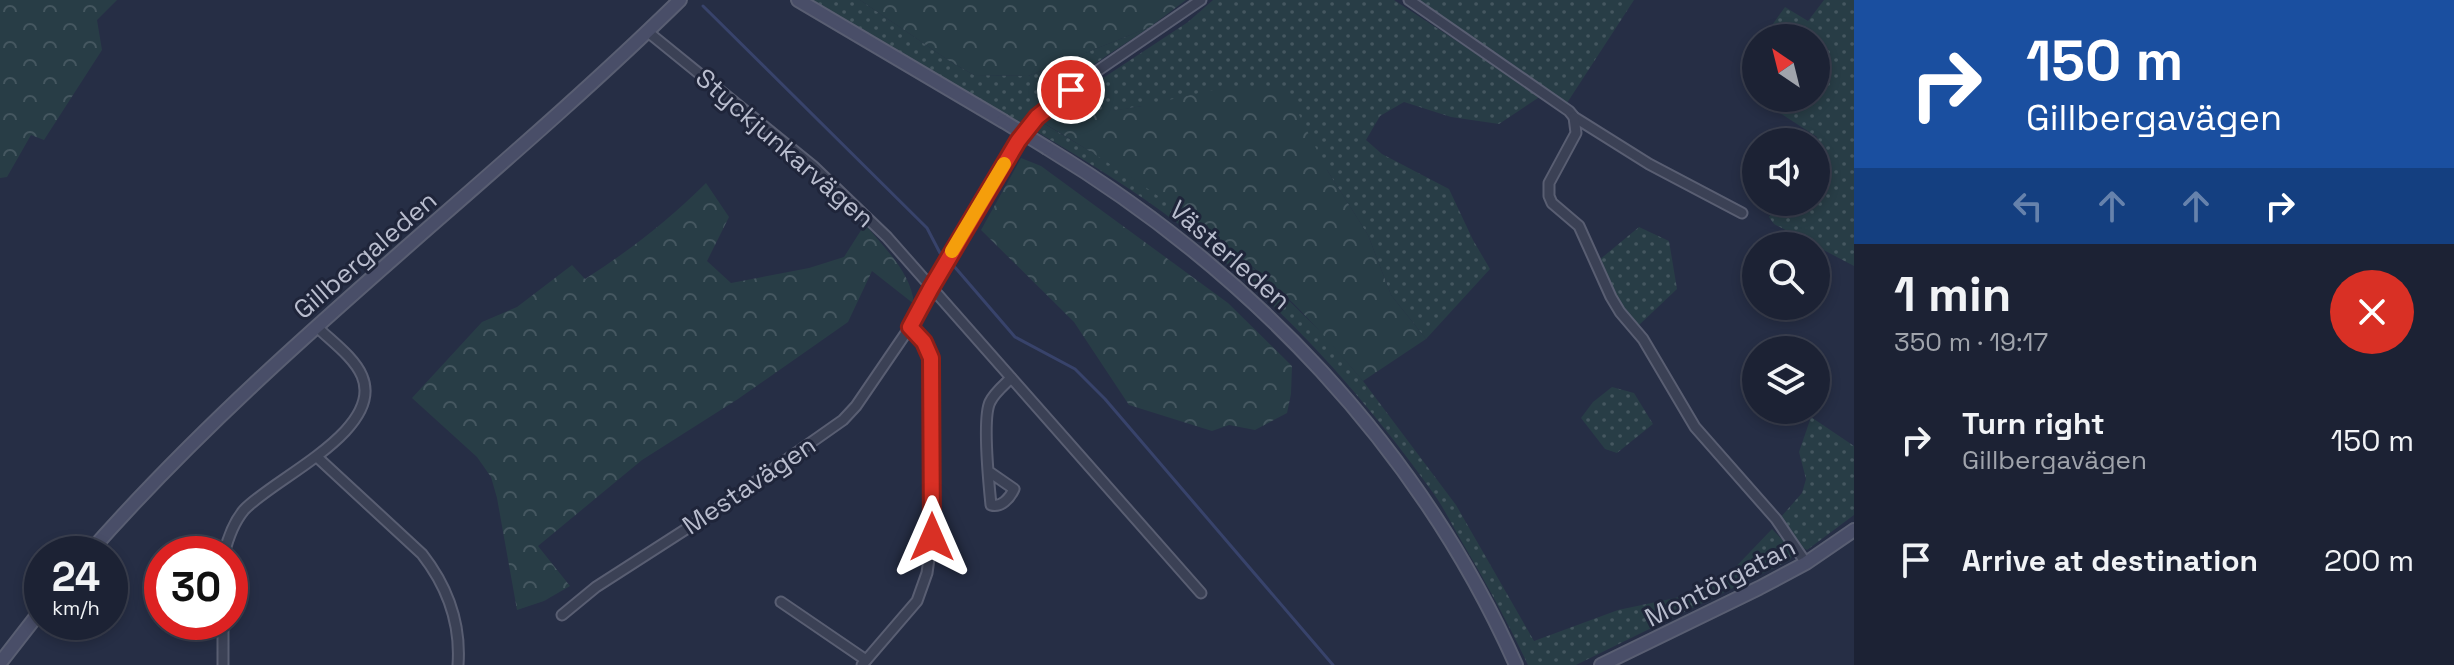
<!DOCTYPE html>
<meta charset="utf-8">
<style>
:root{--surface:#1c2234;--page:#292f40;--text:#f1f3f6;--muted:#a0a4ac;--line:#3a3f4f}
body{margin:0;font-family:"Space Grotesk",sans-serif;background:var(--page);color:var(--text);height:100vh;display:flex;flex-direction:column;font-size:30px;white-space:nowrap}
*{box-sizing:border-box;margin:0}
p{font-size:26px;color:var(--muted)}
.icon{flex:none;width:44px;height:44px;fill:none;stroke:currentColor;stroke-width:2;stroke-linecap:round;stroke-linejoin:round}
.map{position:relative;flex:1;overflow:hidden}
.panel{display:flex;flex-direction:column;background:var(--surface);width:600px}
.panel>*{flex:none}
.hud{background:#1a4fa0;color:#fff;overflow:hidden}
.needle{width:52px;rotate:325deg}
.buttons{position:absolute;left:1742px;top:24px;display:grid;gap:16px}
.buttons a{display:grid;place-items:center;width:88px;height:88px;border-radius:50%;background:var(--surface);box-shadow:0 4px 12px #0003,0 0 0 2px var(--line);font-size:40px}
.speed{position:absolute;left:24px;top:536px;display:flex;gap:16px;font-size:40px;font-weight:700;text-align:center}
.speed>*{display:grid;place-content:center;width:104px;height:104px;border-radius:50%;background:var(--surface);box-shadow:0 4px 12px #0003,0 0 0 2px var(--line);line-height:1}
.speed small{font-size:20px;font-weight:400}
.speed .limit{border:12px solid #d22;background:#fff;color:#111}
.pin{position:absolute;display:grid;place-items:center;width:68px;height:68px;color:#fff;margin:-34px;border:4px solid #fff;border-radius:50%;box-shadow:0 2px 8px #0007}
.me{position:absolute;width:88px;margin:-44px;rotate:0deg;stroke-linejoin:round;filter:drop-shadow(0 0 6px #0008)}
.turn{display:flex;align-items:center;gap:28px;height:168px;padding:0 40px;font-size:36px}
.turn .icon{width:104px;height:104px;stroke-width:2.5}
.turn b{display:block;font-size:56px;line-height:68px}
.lanes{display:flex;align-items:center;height:76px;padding:0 40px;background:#0003;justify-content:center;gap:40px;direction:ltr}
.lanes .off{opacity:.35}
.round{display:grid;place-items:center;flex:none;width:84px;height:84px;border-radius:42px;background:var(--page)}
.headline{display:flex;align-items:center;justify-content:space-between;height:136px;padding:0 40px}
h1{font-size:48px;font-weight:700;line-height:60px}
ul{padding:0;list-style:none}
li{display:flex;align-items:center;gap:24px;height:120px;padding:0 40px}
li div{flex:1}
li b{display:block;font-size:30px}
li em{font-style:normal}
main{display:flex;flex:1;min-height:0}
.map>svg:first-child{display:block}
</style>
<main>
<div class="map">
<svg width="1854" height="665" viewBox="0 0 1854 665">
<defs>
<pattern id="grass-dots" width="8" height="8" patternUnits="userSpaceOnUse" patternTransform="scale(2)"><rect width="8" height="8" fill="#283d46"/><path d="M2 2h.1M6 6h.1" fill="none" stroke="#455760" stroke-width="1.8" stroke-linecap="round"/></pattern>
<pattern id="forest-crowns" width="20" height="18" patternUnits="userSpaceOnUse" patternTransform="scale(2)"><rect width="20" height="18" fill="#283d46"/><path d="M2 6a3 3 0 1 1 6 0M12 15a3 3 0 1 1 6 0" fill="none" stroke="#455760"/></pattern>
</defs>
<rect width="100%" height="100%" fill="#262e45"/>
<g fill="url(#grass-dots)">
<path d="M813,0H860L951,62L974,75L1028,76L1150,27C1106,57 1058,84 1024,125Z"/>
<path d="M1213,0H1394L1541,96L1499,124L1451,117L1404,102L1380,116L1366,140L1382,154L1449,189L1473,240L1490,269L1426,339L1391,295L1368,235L1327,170L1142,106L1043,123L1113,165L1188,215L1268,280L1325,336L1363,381L1456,505L1534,641L1618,610L1675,598L1704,589L1727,576L1772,529L1794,552L1790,560L1576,665H1528C1508,623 1486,582 1462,542C1452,525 1443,506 1431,490C1361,392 1277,300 1181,226C1135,190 1084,160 1034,130L1042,122L1100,80L1188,22Z"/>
<path d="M1417,0H1634L1567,103L1511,63Z"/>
<path d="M1824,0H1854V266L1774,224L1769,217L1778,202H1816V142H1814L1817,137L1757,98H1816V38H1763L1785,7L1808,21Z"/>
<path d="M1639,227L1669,241L1677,289L1638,326C1620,307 1606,286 1598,261Z"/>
<path d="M1612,387L1634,393L1653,424L1617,453L1605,449L1581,418L1593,402Z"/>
<path d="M1811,417L1854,446V515L1807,550L1800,546L1780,518L1802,493L1806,479L1799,452Z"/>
</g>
<g fill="url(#forest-crowns)">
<path d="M0,0H117L97,20L102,50L44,140L31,135L7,177L0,178Z"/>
<path d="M860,0H1186L1150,27L1028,76L974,75L951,62Z"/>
<path d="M1222,88L1286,89L1327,170L1368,235L1391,295L1426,339L1363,381C1333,346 1302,309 1267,279C1197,219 1121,169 1042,122L1142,106Z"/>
<path d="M1021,158L1041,166L1228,303L1292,366L1291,394L1287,413L1255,430L1229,425L1212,431L1129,405L1074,322L981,230Z"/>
<path d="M706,183L729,217L707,261L731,283L809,268L844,257L865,224C885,249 911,272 914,304L872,271L848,322L738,399L642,460L538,546L570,586L544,601L517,610L497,498L491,477L477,457L412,398L482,322L517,307L572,265L585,279C629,251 669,220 706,183Z"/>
</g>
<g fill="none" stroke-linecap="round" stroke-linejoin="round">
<g stroke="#38436b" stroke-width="3">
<path d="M703,6L927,228L940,253"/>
<path d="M953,265L1015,337L1075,369L1105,399L1333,665"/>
</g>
<defs>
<g id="street">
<path d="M1409,0L1569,111L1574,117L1649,164L1742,213"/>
<path d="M648,32L813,166L887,237L1201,593"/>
<path d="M1574,117L1576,133L1549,183V196L1552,203L1579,226L1611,297L1620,312L1643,339L1695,427L1776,519L1806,563"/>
<path d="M317,457L422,554C447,586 461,624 458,665"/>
<path d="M988,471L1014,489C1010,498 1001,508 991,505C989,485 982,418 990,402C994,393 1004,385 1011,378"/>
<path d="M224,554C228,538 233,523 244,510C274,478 385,430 362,376C354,357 331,341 317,327"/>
<path d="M781,602L866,660"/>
<path d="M562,615L596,587L708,515L843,420L856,406L910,327L931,288L983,198L1029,126L1084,80L1201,0"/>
<path d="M223,622V665"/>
<path d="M862,665L917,601L927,573L932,537L931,358L924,342L910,327"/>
</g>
<g id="secondary">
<path d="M798,0L1003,121"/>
<path d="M1047,148C1250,271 1419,447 1516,665"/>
<path d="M88,554C267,350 487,189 680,0"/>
<path d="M0,663L42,609"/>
<path d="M1601,665L1759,588L1806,563L1854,530"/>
</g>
</defs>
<use href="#street" stroke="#595e72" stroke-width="13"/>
<use href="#secondary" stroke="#595e72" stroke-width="16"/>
<use href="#street" stroke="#3b4155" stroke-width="9"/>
<use href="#secondary" stroke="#494e68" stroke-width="12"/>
<defs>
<path id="secondary-bridge" d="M1003,121L1047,148"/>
</defs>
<use href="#secondary-bridge" stroke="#595e72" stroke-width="16" stroke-linecap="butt"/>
<use href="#secondary-bridge" stroke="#494e68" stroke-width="12"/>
</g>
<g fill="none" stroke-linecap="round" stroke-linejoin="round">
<defs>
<path id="route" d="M932,537L931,358L924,342L910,327L931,288L1018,141L1037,117L1071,90"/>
</defs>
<use href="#route" stroke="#8d1f18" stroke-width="20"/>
<use href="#route" stroke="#d93025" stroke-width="14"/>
<path stroke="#f59e0b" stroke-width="14" d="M952,251L1004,164"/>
</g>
<g text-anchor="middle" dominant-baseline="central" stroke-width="6" stroke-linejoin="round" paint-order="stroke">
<g font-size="26" fill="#b9bdce" stroke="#1f253a">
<text transform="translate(785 148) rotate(41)">Styckjunkarvägen</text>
<text transform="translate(365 255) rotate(-41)">Gillbergaleden</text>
<text transform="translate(1230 255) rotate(41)">Västerleden</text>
<text transform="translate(749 485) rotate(-34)">Mestavägen</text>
<text transform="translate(1720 582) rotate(-27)">Montörgatan</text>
</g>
</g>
</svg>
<div class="buttons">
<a><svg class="needle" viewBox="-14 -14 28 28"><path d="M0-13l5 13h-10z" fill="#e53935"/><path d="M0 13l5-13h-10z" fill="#a0a4ac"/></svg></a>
<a><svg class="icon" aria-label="sound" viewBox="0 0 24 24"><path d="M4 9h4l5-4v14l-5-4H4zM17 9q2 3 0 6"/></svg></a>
<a><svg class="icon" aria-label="search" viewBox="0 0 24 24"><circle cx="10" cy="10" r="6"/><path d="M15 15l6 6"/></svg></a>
<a><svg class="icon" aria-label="layers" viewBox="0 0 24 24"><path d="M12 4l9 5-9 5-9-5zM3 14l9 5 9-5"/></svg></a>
</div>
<div class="speed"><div>24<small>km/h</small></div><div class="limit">30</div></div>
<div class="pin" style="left:1071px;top:90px;background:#d93025"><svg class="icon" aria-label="arrive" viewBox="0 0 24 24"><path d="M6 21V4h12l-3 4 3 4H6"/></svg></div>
<svg class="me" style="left:932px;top:537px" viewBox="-20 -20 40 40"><path d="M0-17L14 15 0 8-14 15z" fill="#d93025" stroke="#fff" stroke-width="4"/></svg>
</div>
<section class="panel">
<div class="hud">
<div class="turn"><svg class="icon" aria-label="right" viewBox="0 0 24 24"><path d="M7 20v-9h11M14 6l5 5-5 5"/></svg><div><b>150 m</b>Gillbergavägen</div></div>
<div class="lanes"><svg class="icon off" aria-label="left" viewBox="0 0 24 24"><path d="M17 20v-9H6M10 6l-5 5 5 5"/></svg><svg class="icon off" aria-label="ahead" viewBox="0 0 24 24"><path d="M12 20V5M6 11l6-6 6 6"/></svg><svg class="icon off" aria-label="ahead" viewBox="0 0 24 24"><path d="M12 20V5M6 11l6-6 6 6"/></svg><svg class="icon" aria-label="right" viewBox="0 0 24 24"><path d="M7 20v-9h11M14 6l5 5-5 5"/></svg></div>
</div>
<div class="headline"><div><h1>1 min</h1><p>350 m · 19:17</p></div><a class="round" style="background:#d93025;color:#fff"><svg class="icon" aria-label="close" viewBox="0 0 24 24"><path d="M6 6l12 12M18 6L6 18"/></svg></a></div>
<ul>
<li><svg class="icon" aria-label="right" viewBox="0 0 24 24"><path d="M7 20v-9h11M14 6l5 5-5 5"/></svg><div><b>Turn right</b><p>Gillbergavägen</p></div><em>150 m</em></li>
<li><svg class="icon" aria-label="arrive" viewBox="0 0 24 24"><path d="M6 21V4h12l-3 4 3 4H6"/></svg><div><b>Arrive at destination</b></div><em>200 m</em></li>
</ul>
</section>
</main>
